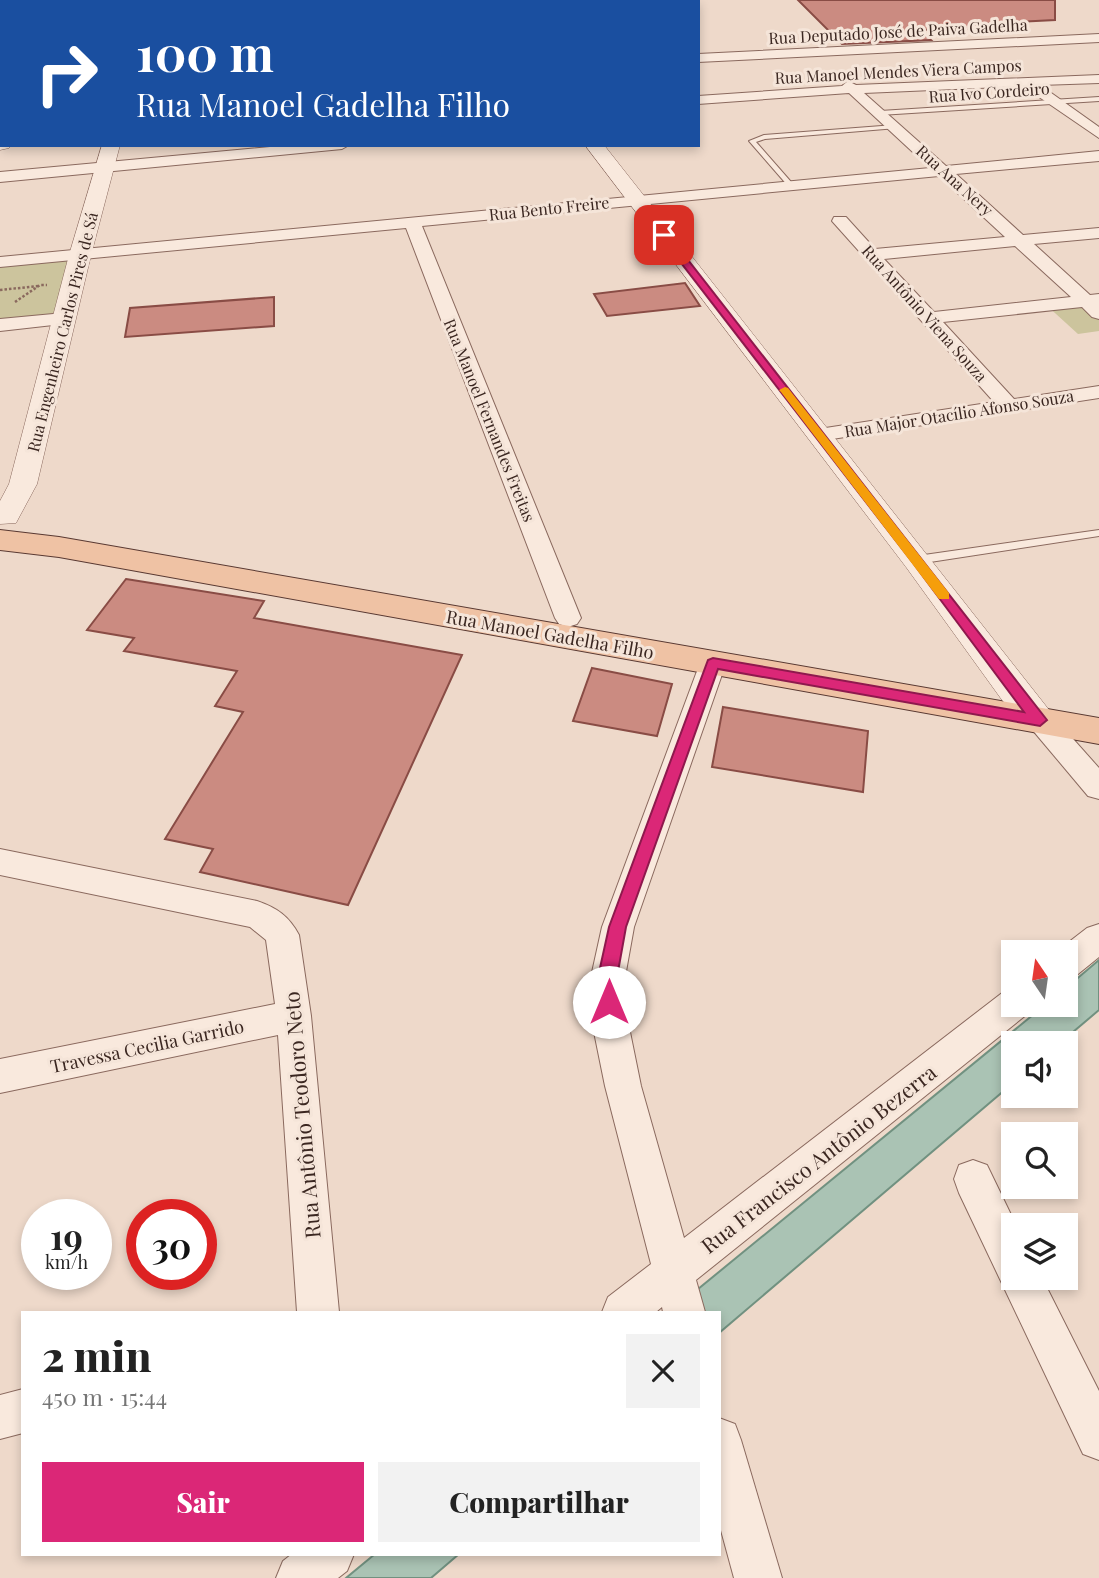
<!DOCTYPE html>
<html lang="pt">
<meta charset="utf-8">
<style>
:root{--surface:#fff;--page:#f2f2f2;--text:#222;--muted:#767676;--accent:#db2777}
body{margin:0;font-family:"Playfair Display",serif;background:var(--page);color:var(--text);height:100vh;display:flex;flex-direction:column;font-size:26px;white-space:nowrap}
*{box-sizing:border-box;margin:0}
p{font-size:23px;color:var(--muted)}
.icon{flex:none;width:38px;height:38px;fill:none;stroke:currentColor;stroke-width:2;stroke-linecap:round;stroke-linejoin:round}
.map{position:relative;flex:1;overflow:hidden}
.drawer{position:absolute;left:21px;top:1311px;width:700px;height:245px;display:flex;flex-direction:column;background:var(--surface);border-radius:0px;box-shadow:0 4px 10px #0003}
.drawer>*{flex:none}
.guide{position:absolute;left:0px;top:0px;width:700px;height:147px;box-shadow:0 4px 10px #0003;background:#1a4fa0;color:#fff;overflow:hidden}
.needle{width:46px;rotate:347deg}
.controls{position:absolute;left:1001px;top:940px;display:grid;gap:14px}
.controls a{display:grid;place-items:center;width:77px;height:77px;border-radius:0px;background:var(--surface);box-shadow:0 4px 10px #0003;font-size:35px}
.speed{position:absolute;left:21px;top:1199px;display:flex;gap:14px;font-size:35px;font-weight:700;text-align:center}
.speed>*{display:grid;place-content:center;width:91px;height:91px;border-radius:50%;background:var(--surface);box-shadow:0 4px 10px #0003;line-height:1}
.speed small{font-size:18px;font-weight:400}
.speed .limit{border:10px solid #d22;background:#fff;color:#111}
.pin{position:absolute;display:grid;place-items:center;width:60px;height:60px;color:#fff;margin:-30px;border-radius:14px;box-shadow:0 4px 10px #0006}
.me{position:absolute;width:77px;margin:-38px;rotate:0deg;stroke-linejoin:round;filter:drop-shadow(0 0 5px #0008)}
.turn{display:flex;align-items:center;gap:24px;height:147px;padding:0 21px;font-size:32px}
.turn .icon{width:91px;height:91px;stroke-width:2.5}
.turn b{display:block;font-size:49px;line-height:60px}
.round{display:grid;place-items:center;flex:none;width:74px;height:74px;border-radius:0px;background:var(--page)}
.overview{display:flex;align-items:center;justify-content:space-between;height:119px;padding:0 21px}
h1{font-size:42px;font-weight:800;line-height:52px}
.primary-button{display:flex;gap:14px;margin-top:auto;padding:14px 21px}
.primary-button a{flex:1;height:80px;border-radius:0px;background:var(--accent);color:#fff;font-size:28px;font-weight:800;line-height:80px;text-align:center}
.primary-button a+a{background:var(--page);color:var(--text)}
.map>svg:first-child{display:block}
</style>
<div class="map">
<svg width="1099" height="1578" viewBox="0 0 1099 1578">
<rect width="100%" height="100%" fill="#eed9ca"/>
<g fill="#ccc49d">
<path d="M69,259L60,313L0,319V265Z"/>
<path d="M1099,297V331L1078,334L1044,303Z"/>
</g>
<g fill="#aac3b4" stroke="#719180" stroke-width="2">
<path d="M1099,960V1010L1060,1043H1013V1083L719,1333V1312H670L1045,1005L1066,1004V988Z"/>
<path d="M375,1554H459L431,1578H346Z"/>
</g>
<g fill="#cb8b81" stroke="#894c45" stroke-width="2">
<path d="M798,0H1055V20L981,24L986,28L920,30L931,40L842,44Z"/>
<path d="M685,283L700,306L607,316L594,294Z"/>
<path d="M274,297V326L125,337L130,308Z"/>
<path d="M126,579L264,601L254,618L462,655L348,905L200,872L213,849L165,839L243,712L215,706L237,671L124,651L134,638L87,630Z"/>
<path d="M592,668L672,684L657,736L573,721Z"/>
<path d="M723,707L868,731L863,792L712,767Z"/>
</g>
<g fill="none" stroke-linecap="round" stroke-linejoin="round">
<defs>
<g id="service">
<path d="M1099,97V101L880,115L877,113L880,111Z"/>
<path d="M895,125L897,128L765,139L756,142L792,183V187H789L749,141L764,135Z"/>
<path d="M1099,530V536L917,564L911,560L917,556Z"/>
</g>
<g id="minor">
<path d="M297,0H323L295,2Z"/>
<path d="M1099,34V42L698,62V54Z"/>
<rect x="0" y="51" width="2" height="8"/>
<path d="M1099,75V83L1040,85L1099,127V138L1023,86L864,93L946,166L1099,151V161L956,174L1023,235L1099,228V238L1034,244L1090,295L1099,294V319L1092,317L1082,307L943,322L1014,399L1099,386V398L819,441L811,440L808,435L811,430L819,429L994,402L832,221L834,217H846L875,249L1005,237L939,176L422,226L581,618L577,624L568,627L559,624L555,618L406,228L0,267V257L930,168L849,93L698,104V96L842,86L848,81L856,85ZM1015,246L1071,297L934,312L884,259Z"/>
<rect x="0" y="94" width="2" height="8"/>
<path d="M291,145H349L342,149L0,182V172Z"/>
<path d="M64,313L71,315L73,319L71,323L0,331V319Z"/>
<path d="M713,654L722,656L726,663L634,927L625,977L629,1027L641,1086L684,1238L1002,993L1013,989V1004H1031L1026,1015L696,1280L705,1312H663L662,1307L656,1312H602L608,1297L651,1264L605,1086L593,1027L591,977L602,927L700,663L704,656Z"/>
<path d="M1040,710L1050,713L1099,768V799L1088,796L1030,727L1026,720L1030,713Z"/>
<path d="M0,849L257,901C277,908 289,916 299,935L311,1016L339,1312H297L278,1035L0,1093V1059L275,1004L266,940L250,927L0,875Z"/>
<path d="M1099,924V957L1078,974L1066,979V952H1056L1087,928Z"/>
<path d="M973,1160L987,1165L1016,1225H1013V1278H1042L1099,1391V1460L1083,1454L959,1193L954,1179L959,1165Z"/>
<path d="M23,1389V1433L0,1439V1395Z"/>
<path d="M719,1418L735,1424L741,1440L782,1578H734L719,1523Z"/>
<path d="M292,1554H354L347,1571L338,1578H276L283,1561Z"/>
</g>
<g id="tertiary">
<path d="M103,0H128L102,2Z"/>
<path d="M152,0H166L151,2Z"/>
<path d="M478,0H493L494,2H479Z"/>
<rect x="0" y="19" width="2" height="8"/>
<path d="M0,138L2,145H10L9,148L0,150Z"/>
<path d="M102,145H120L91,255L37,484L16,523L0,524V501L9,484L69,255Z"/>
<path d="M585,145H604L1057,720L1052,729L1040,733L1028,729L1002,700L906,567Z"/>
</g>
<path id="primary" d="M0,530L59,537L1099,718V744L59,557L0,550Z"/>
</defs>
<use href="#service" stroke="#8a695e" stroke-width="2"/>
<use href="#minor" stroke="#8a695e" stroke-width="2"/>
<use href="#tertiary" stroke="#8a695e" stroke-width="1"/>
<use href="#primary" stroke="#593932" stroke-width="2"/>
<g stroke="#8a695e" stroke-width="2.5" stroke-dasharray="2.5 2" stroke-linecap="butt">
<path d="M0,290L39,286"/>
<path d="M15,302L40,285H47"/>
</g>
<use href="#service" fill="#f9e9dd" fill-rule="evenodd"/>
<use href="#minor" fill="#f9e9dd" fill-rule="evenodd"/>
<use href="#tertiary" fill="#f9e9dd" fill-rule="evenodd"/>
<use href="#primary" fill="#efc2a4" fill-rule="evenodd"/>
</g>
<path fill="#db2777" stroke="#8e194d" stroke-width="2" d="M661,233H667L1047,720L1040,726L718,669L626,927L617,977L619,1002L616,1008L609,1010L603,1008L598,977L609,927L708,660L713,658L1024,712L913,563L661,237Z"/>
<path fill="#f59e0b" d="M785,387L788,388L949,593V599H939L781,392L779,390Z"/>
<g text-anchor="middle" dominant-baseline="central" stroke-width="6" stroke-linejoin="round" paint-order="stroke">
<g font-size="16" fill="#3b2721" stroke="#f5e5d9">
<text transform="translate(898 31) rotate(-3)">Rua Deputado José de Paiva Gadelha</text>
<text transform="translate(898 71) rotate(-3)">Rua Manoel Mendes Viera Campos</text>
<text transform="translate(989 92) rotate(-4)">Rua Ivo Cordeiro</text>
<text transform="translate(955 180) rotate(42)">Rua Ana Nery</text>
<text transform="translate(549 208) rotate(-6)">Rua Bento Freire</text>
<text transform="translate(925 313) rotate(48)">Rua Antônio Viena Souza</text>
<text transform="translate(62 332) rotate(-76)">Rua Engenheiro Carlos Pires de Sá</text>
<text transform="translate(959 413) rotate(-9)">Rua Major Otacílio Afonso Souza</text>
<text transform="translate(490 420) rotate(68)">Rua Manoel Fernandes Freitas</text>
</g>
<g font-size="18" fill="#3b2721" stroke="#f5e5d9">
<text transform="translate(550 634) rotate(10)">Rua Manoel Gadelha Filho</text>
<text transform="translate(147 1046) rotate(-12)">Travessa Cecilia Garrido</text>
</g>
<g font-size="21" fill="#3b2721" stroke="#f5e5d9">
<text transform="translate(301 1115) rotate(-95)">Rua Antônio Teodoro Neto</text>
<text transform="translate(818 1158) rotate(-38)">Rua Francisco Antônio Bezerra</text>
</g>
</g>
</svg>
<div class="controls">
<a><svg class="needle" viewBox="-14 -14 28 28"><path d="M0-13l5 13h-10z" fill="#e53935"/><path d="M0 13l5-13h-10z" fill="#767676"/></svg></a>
<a><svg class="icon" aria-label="sound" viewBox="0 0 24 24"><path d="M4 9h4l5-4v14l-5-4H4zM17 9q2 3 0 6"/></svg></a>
<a><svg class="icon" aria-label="search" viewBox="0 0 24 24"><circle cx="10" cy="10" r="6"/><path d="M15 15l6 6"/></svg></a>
<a><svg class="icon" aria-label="layers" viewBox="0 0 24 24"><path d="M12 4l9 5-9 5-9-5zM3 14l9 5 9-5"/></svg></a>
</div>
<div class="speed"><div>19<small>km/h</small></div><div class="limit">30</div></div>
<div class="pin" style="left:664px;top:235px;background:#d93025"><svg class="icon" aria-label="arrive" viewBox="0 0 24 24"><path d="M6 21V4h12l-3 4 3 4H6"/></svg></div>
<svg class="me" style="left:609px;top:1002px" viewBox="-20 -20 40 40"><circle r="19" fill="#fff"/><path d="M0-13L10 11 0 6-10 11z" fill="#db2777"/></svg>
<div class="guide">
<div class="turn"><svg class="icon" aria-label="right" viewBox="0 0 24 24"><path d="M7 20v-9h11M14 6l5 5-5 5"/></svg><div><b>100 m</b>Rua Manoel Gadelha Filho</div></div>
</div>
<section class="drawer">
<div class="overview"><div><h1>2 min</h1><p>450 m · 15:44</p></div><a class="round"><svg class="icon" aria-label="close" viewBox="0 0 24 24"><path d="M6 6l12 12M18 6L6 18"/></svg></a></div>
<div class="primary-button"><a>Sair</a><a>Compartilhar</a></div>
</section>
</div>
